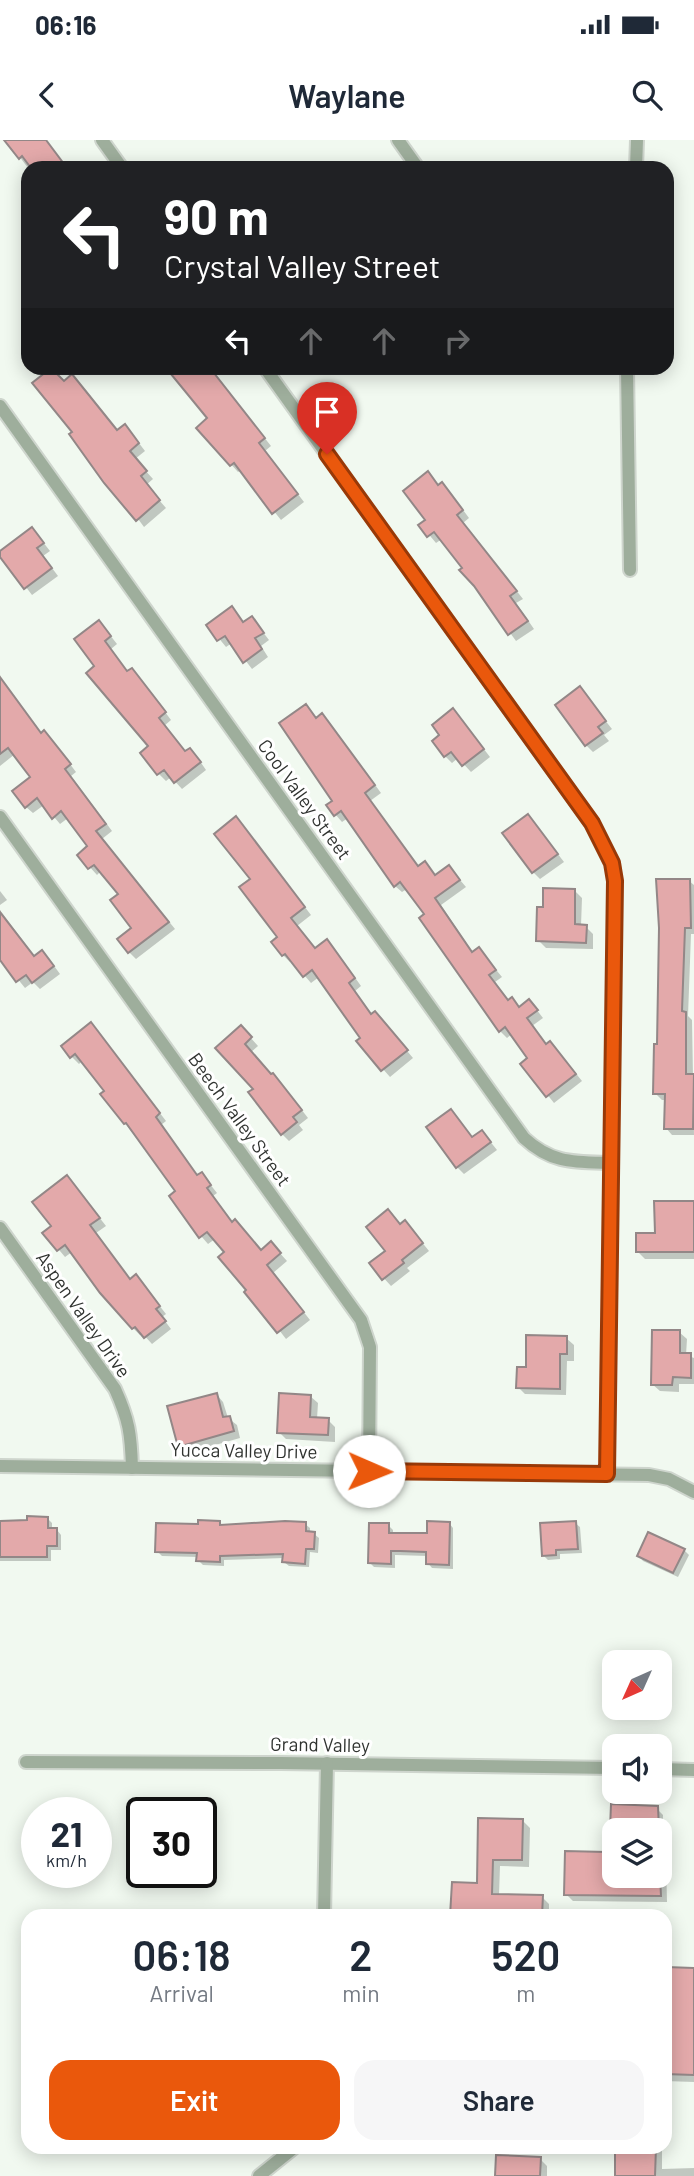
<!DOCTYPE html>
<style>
:root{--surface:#fff;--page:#f6f6f7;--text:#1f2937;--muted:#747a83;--accent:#ea580c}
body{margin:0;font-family:Barlow,sans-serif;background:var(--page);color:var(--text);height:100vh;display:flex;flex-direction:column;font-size:26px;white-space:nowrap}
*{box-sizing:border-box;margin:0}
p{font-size:23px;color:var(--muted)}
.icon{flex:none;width:38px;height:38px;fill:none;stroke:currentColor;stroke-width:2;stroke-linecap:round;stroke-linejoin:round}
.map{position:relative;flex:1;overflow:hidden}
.details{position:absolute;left:21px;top:1769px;width:651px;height:245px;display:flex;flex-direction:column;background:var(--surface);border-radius:21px;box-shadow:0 4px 18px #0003}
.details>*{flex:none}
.hud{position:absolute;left:21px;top:21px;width:653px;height:214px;border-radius:21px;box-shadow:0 4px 18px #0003;background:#202124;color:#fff;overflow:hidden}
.needle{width:46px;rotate:225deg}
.fabs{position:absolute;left:602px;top:1510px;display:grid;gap:14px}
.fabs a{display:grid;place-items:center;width:70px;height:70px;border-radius:14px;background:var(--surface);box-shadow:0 4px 18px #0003;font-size:35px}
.speed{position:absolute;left:21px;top:1657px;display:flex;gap:14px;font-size:35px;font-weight:700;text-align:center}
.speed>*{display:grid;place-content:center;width:91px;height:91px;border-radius:50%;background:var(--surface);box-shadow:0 4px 18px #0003;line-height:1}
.speed small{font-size:18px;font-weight:400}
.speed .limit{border:4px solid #111;border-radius:10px;background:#fff;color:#111}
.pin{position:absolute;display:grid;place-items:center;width:60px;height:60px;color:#fff;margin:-72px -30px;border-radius:50% 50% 50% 0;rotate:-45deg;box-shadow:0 0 7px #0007}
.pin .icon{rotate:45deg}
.me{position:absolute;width:77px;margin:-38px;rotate:91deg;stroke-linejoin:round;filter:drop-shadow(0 0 5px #0008)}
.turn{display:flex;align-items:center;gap:24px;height:147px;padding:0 28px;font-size:32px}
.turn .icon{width:91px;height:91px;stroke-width:2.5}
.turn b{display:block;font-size:49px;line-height:60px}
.lanes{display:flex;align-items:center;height:66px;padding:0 28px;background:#0003;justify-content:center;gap:35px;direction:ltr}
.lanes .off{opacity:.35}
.eta{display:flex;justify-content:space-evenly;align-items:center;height:119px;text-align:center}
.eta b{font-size:42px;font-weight:600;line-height:49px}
.action{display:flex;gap:14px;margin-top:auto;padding:14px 28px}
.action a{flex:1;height:80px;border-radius:21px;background:var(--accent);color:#fff;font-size:28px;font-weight:600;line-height:80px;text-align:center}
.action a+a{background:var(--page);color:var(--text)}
.status{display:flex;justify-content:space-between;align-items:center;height:49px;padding:0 35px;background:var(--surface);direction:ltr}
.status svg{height:19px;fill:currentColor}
header{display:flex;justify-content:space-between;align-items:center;height:91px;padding:0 28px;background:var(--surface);font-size:32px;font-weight:600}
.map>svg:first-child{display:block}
</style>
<div class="status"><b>06:16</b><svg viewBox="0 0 49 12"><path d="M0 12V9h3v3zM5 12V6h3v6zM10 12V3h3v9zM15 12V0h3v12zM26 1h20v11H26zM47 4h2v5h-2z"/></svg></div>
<header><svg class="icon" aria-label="back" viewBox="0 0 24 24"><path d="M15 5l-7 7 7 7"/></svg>Waylane<svg class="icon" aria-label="search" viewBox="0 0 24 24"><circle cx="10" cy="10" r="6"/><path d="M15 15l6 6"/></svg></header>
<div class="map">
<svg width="694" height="2036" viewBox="0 0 694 2036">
<rect width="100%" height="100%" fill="#f1f9f0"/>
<g fill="#0003" fill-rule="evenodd">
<path d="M7,0H45L67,28H28Z"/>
<path d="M169,228H209L271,306L265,311L304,362L281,380L241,330L238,332L198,288L210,279Z"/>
<path d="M64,243L118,292L132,294L145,311L135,319L153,339L146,345L166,368L144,387L74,292Z"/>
<path d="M439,346L449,351L469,378L463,383L523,459L516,463L534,489L516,501L442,399L436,403L421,385L427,380Z"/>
<path d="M39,397L50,411L43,416L58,436L32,455L0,413Z"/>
<path d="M232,469L244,483L252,478L269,500L261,506L268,517L252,529L232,503L226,507L208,485Z"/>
<path d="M106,490L117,504L111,509L128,533L132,530L139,537L171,580L164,586L186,613L197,617L206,630L182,649L171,637L166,641L159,634L150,607L97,527Z"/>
<path d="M5,546L42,594L51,599L76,632L71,636L112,691L102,699L175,789L136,819L129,812L133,788L121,754L101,731L97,735L79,715L90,706L68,678L60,684L44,665L33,673L26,667L33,637L15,614L0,626V547Z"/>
<path d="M580,549L612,589L604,595L609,601L593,612L586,605Z"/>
<path d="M313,573L317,579L329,582L381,653L370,661L419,727L425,723L436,736L449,727L466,747L441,765L473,813L479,809L502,837L495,842L509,862L520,868L536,869L543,878L532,886L547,905L557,910L582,941L554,963L523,924L530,918L512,894L507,898L500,891L426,775L407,749L402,752L395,746L348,678L342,682L328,666L334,661Z"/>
<path d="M460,578L490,617L471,632L458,618L452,623L445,616Z"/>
<path d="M535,684L564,722L540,739L533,732Z"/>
<path d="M243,686L311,775L297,786L316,810L327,801L334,808L361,846L355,851L373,876L382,881L413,918L390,937L358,901L362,898L319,837L311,843L292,821L290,822L283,815L280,798L253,739Z"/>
<path d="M689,741L694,745V794H691L688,876L692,880L694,995H672L666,988V960H662L655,953L659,906Z"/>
<path d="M0,751L7,760L0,765Z"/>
<path d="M575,751L582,758L581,786L586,787L593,794V809L546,808L538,800L544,769Z"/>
<path d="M0,770L35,817L49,819L60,834L40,849L33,842L25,848L0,817Z"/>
<path d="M241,887L258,906L250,913L272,936L273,935L280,942L308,978L299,985L303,990L289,1001L282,994L255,949Z"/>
<path d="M98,892L166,981L161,985L198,1037L202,1034L217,1053L213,1056L233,1084L262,1112L278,1111L287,1121L273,1133L310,1180L286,1199L249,1151L226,1112L215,1099L208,1104L201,1096L177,1052L125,983L106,951L82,921L79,924L72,917Z"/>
<path d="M451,971L473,999L489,1000L497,1010L464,1034L457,1027Z"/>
<path d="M74,1045L106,1086L96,1093L131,1140L136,1136L166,1174L162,1177L171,1189L152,1204L142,1193L140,1195L133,1188L72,1112L65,1117L45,1093L53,1086Z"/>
<path d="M694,1064V1119H645L638,1112Z"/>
<path d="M401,1086L412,1090L429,1111L407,1128L410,1131L391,1146L371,1124L387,1111Z"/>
<path d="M679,1192L687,1199L686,1215L694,1218V1244H679V1252L660,1251L652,1244Z"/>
<path d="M566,1198L574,1205V1221H567L566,1255L525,1254L518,1247L527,1229Z"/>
<path d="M216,1254L223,1262L228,1278L237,1285L240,1298L187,1313L179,1306Z"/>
<path d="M310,1256L318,1263L317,1279L328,1280L335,1287V1302L286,1299L279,1292Z"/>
<path d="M47,1378L52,1383V1390H57L61,1395V1410H51V1421H0V1383Z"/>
<path d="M219,1383L224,1387L305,1384L310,1388V1393L314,1394L319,1398L318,1413L310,1412L309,1427L289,1426L284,1422V1418L224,1420V1426L203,1425L198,1420V1417L162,1416L157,1411L200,1386Z"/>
<path d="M449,1383L453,1388V1429L432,1428L428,1423V1416L395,1415V1428L374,1427L370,1423L388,1385L393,1390V1394H428Z"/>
<path d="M575,1383L580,1387L582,1413L560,1414V1419L548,1420L543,1415Z"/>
<path d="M684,1410L689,1415L678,1437L643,1421L639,1416Z"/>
<path d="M613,1666L655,1667L663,1675L662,1716L666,1720L667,1762L573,1761L566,1754V1712L611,1713ZM614,1690H660V1736H614Z"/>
<path d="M480,1680L523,1681L530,1688L529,1727L500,1726L499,1755L542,1757L549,1764V1776H452L453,1744L479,1745Z"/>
<path d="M694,1830V1942L665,1941V1839Z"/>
<path d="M617,2007H662V2029L694,2028V2036H617Z"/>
<path d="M540,2019L547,2026V2036H497Z"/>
</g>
<g fill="#e3a9aa" stroke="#938787" stroke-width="2">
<path d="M4,0H46L67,28H31L22,16L19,19Z"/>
<path d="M51,228L64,241L72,234L117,290L125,284L139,303L130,311L147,331L141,336L160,360L136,381L104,343L69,294L72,292L32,243Z"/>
<path d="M166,228H210L265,298L259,303L298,354L272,374L234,323L230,326L196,288L207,278Z"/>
<path d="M428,331L438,345L442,342L463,370L457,375L517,451L510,456L528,481L508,495L474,446L459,430L462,428L434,392L427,397L418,385L425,380L403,351Z"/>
<path d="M32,387L44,403L37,408L52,428L24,449L0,417V411Z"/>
<path d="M232,466L243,482L252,476L264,493L255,498L262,509L243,523L225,496L217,501L206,485Z"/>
<path d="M99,480L111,496L105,501L127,531L132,528L166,572L159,578L185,611L190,608L201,622L174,643L164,630L157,635L140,613L148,606L86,533L94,526L74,499Z"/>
<path d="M0,537L41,593L44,590L71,624L65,629L106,684L96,691L169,782L128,813L117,799L131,788L110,760L118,754L94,725L88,729L77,715L87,706L61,671L52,679L37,658L25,668L12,651L30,637L8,608L0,614Z"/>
<path d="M580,546L606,581L598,587L603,593L585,606L555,565Z"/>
<path d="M306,564L316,578L322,573L375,645L365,653L418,726L425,721L435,735L449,725L460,740L435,758L472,812L479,807L496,830L489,835L508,860L512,857L519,867L529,859L538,870L527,878L546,904L550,901L576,934L546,957L520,924L527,918L505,887L499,892L419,778L424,774L400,742L394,747L341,671L334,676L326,665L332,661L279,583Z"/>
<path d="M453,568L484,609L462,626L451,612L444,617L432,601L439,595L432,585Z"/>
<path d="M528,674L558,714L532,733L502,693Z"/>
<path d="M236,676L305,767L291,778L315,808L327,799L355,838L349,843L371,874L375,871L408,910L381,931L356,901L360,898L312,830L303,837L285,814L282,816L271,802L277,797L239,747L250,739L214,694Z"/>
<path d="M656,739H690L691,788H685L682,871L686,872V934H694L693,989H664L665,954H653L654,904H657L659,788Z"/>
<path d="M543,748L575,749V784L587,785L586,803L536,801L537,767H543Z"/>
<path d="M0,772L34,816L42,810L54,826L32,843L26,835L16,842L0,820Z"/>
<path d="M91,882L160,973L156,977L197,1035L202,1032L211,1045L207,1048L232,1082L235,1079L261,1110L271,1101L281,1113L267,1125L304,1172L277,1193L244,1152L246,1150L218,1117L224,1112L207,1092L199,1098L169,1056L175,1051L126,983L124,984L100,954L104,951L75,914L70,918L61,906Z"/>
<path d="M241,885L252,897L245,904L271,934L273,933L302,970L293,977L297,982L281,995L248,952L253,949L215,908Z"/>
<path d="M451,969L472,997L482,990L491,1002L456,1028L426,987Z"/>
<path d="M67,1035L100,1078L90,1085L130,1139L136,1134L160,1166L156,1169L166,1181L144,1198L135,1187L132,1189L100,1153L65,1105L57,1111L42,1093L51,1086L32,1062Z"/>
<path d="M654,1061H694V1112H636V1093H655Z"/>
<path d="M388,1069L400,1084L405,1080L423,1103L402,1120L404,1123L382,1140L369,1123L385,1111L366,1087Z"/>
<path d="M652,1190H680V1213H691V1238L673,1237L672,1245H651Z"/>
<path d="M526,1195L567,1196V1214H560V1249L516,1248L517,1227H526Z"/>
<path d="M217,1253L223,1277L230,1276L234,1291L178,1307L167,1266Z"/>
<path d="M279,1253L311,1255L310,1277L329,1278L328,1295L277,1293Z"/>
<path d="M27,1376L48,1377V1388H57V1406H47V1417H0V1381L27,1380Z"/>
<path d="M198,1380L220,1381V1385L285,1381L306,1382V1391L315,1392L314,1409H306L305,1424L282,1422L283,1414L220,1416V1422L196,1421L197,1413L155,1412L156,1383L198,1384Z"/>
<path d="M427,1381L450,1382L449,1425L426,1424V1412L400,1411H391V1424L368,1423L369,1383H389V1393H427Z"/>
<path d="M576,1381L578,1409L556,1410V1415L542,1416L540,1383Z"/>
<path d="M648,1392L685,1409L673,1433L637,1416Z"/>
<path d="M611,1664L658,1666L659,1690H610Z"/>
<path d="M478,1678L523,1679L522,1720H493L492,1754L543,1755L542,1776H450L452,1742L477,1743Z"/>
<path d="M565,1711L606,1712V1736H660L661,1756L564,1755Z"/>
<path d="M666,1827L694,1828V1935L665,1934Z"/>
<path d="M615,2007H656L655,2036H615Z"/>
<path d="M496,2015L541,2017L540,2036H495Z"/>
</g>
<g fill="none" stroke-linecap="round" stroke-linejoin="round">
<defs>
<g id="minor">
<path d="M102,0L122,28"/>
<path d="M398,0L418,28"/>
<path d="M636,28L637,0"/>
<path d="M265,228L591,683L613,723L615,741L607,1334"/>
<path d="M627,228L630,430"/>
<path d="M0,266L524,998C552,1024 575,1022 611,1023"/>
<path d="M0,677L361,1180L370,1207L369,1331"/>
<path d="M0,1088L115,1249C129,1280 131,1294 132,1328"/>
<path d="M0,1326L649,1335L669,1339L694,1352"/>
<path d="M26,1622L281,1623L614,1628"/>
<path d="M660,1629L694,1630"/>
<path d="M324,1776L327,1623"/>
<path d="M259,2036L295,2007"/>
</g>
</defs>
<use href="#minor" stroke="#ced5cd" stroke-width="16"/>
<use href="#minor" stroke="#9eae9c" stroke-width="12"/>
</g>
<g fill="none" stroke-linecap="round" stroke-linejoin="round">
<defs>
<path id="route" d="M327,314L592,683L612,723L615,741L607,1334L369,1331"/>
</defs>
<use href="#route" stroke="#983908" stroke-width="18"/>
<use href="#route" stroke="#ea580c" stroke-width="12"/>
</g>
<g text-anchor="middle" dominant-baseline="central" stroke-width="6" stroke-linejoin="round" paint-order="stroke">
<g font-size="19" fill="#303330" stroke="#fff">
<text transform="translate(305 659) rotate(54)">Cool Valley Street</text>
<text transform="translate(240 979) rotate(54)">Beech Valley Street</text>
<text transform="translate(84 1174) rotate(55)">Aspen Valley Drive</text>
<text transform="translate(244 1310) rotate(1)">Yucca Valley Drive</text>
<text transform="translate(320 1604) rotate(1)">Grand Valley</text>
</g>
</g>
</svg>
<div class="fabs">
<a><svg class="needle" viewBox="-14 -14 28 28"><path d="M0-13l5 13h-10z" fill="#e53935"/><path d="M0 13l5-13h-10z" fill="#747a83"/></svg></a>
<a><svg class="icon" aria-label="sound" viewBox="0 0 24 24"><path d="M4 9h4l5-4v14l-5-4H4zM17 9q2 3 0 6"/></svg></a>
<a><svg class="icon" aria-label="layers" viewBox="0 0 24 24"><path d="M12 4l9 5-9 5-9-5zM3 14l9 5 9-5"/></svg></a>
</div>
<div class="speed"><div>21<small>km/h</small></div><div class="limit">30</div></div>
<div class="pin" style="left:327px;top:314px;background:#d93025"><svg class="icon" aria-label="arrive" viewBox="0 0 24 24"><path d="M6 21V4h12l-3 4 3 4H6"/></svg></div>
<svg class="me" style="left:369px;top:1331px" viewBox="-20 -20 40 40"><circle r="19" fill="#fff"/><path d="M0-13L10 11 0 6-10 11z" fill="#ea580c"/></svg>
<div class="hud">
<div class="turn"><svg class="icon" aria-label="left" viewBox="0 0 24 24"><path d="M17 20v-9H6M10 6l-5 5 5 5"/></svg><div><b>90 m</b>Crystal Valley Street</div></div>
<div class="lanes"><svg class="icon" aria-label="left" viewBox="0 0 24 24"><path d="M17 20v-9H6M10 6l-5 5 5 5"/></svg><svg class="icon off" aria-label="ahead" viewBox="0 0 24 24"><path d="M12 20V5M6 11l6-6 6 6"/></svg><svg class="icon off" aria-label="ahead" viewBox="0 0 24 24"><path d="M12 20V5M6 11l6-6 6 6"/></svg><svg class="icon off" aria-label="right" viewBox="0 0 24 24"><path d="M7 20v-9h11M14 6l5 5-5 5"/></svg></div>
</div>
<section class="details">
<div class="eta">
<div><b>06:18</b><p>Arrival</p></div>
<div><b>2</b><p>min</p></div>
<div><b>520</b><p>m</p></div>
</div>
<div class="action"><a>Exit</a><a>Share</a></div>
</section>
</div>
